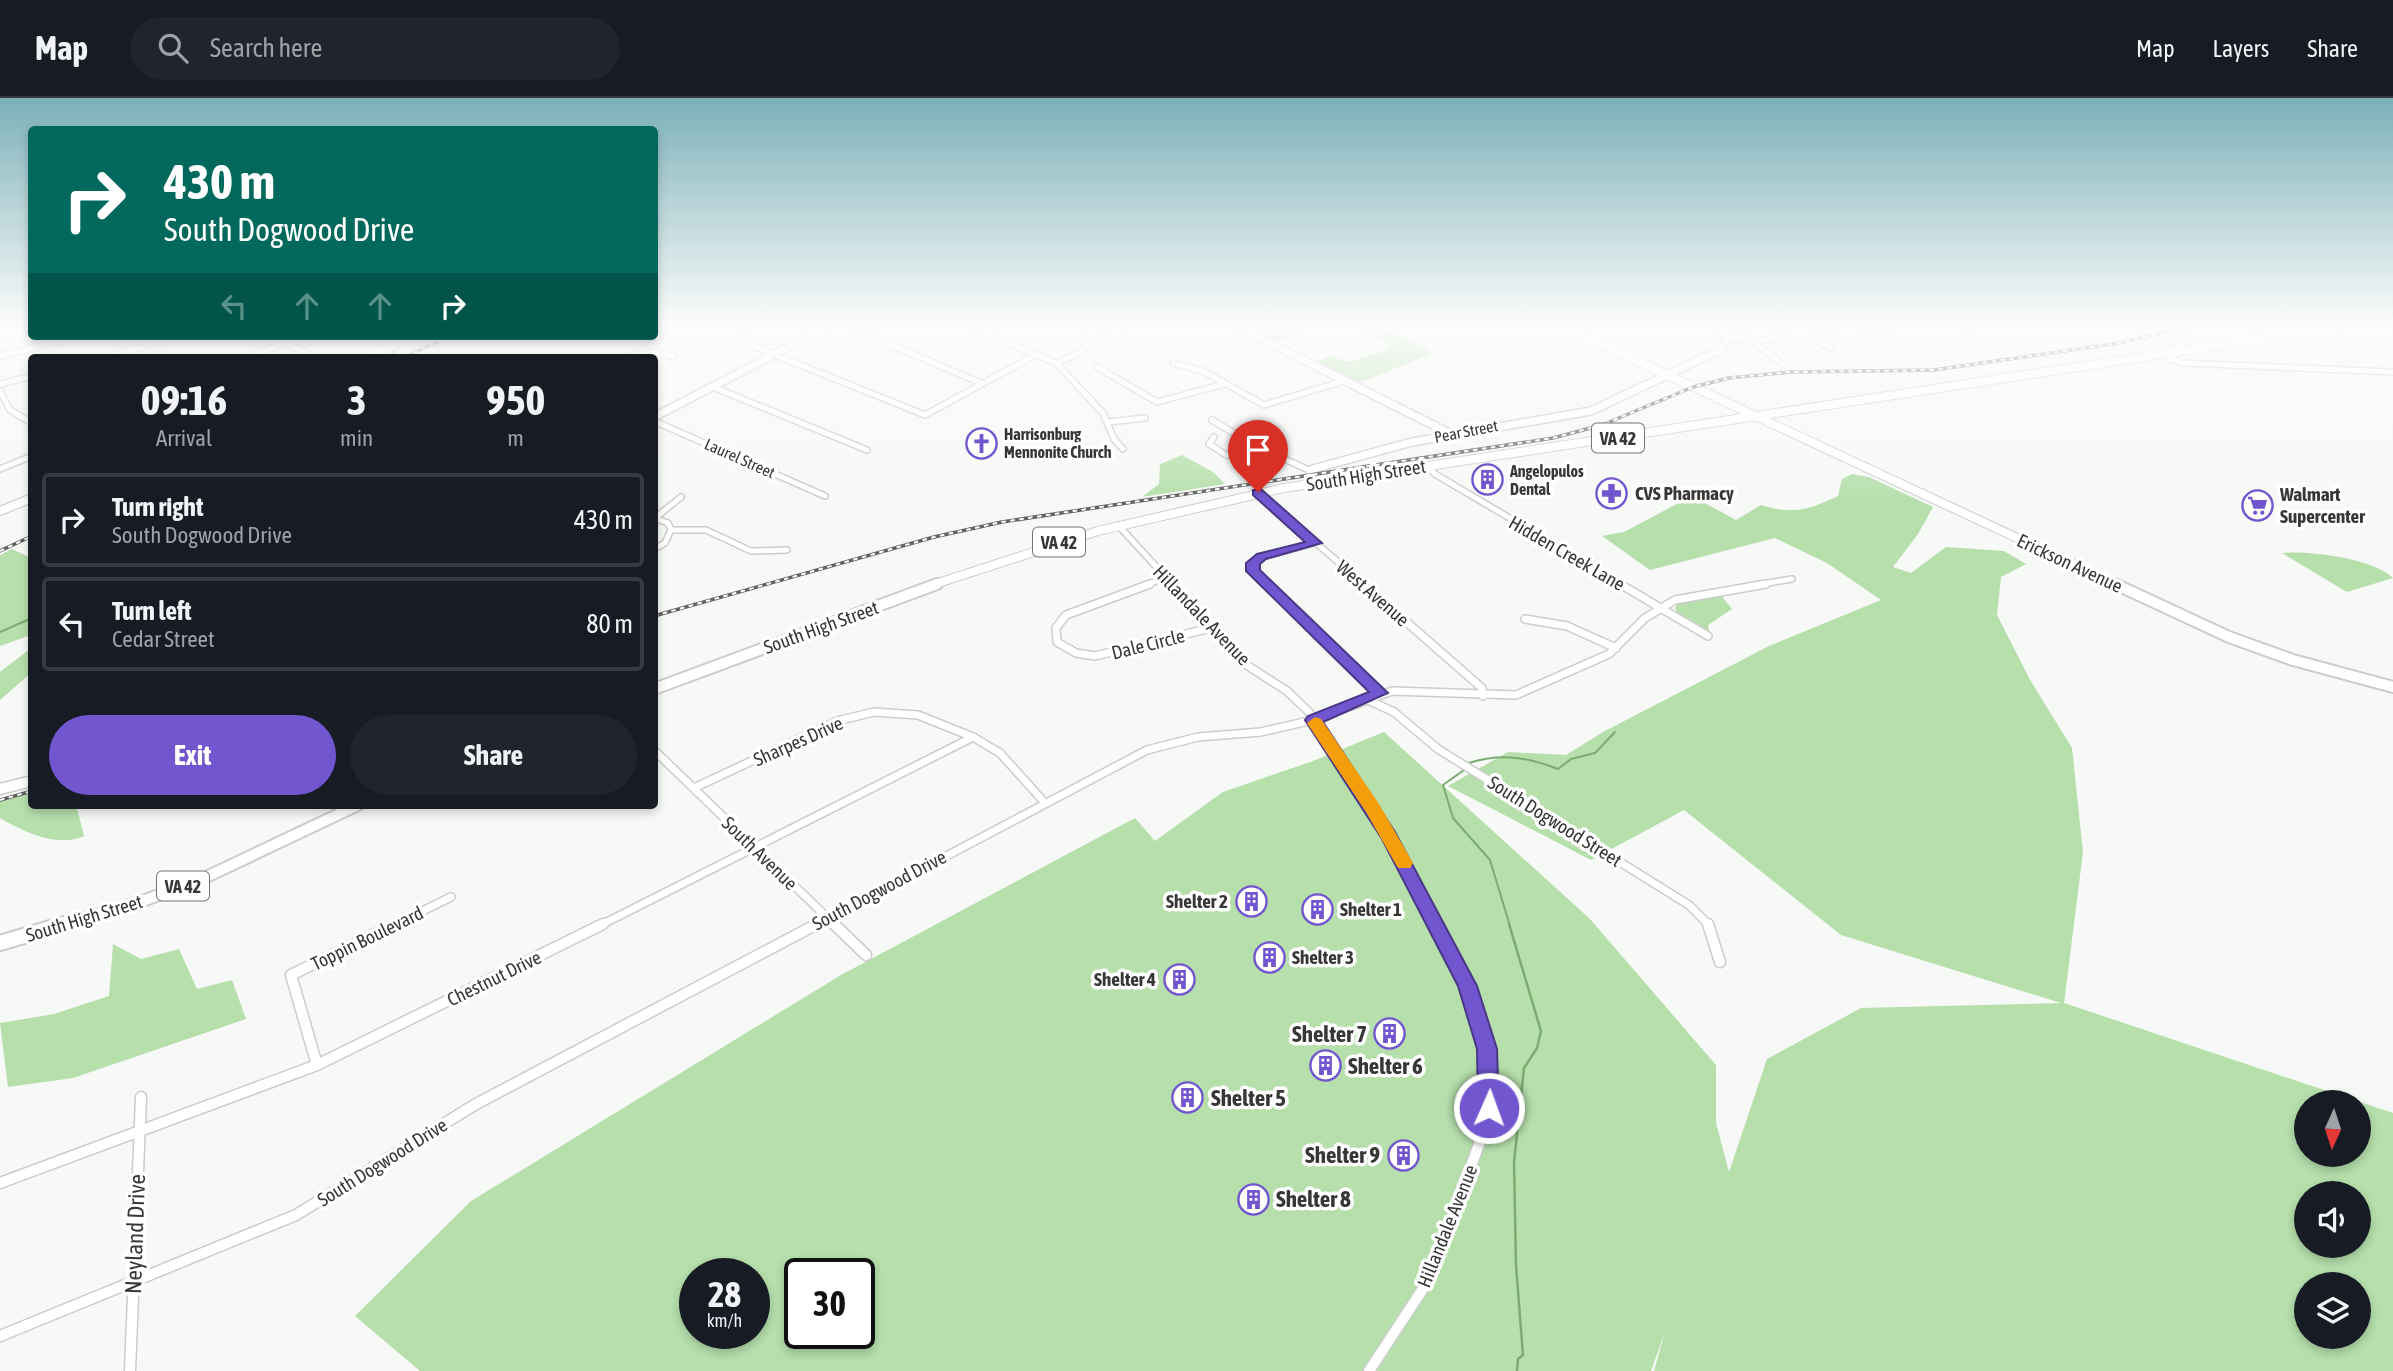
<!DOCTYPE html>
<style>
:root{--surface:#171b24;--page:#20242c;--text:#f1f3f6;--muted:#9ea1a6;--line:#363941;--accent:#7256d0}
body{margin:0;font-family:"Asap Condensed",sans-serif;background:var(--page);color:var(--text);height:100vh;display:flex;flex-direction:column;font-size:26px;white-space:nowrap}
*{box-sizing:border-box;margin:0}
p{font-size:23px;color:var(--muted)}
.icon{flex:none;width:38px;height:38px;fill:none;stroke:currentColor;stroke-width:2;stroke-linecap:round;stroke-linejoin:round}
.map{position:relative;flex:1;overflow:hidden}
.panel{position:absolute;left:28px;top:256px;width:630px;height:455px;display:flex;flex-direction:column;background:var(--surface);border-radius:7px;box-shadow:0 4px 10px #0003}
.panel>*{flex:none}
.hud{position:absolute;left:28px;top:28px;width:630px;height:214px;border-radius:7px;box-shadow:0 4px 10px #0003;background:#00695c;color:#fff;overflow:hidden}
.needle{width:46px;rotate:183deg}
.tools{position:absolute;left:2294px;top:992px;display:grid;gap:14px}
.tools a{display:grid;place-items:center;width:77px;height:77px;border-radius:50%;background:var(--surface);box-shadow:0 4px 10px #0003;font-size:35px}
.speed{position:absolute;left:679px;top:1160px;display:flex;gap:14px;font-size:35px;font-weight:700;text-align:center}
.speed>*{display:grid;place-content:center;width:91px;height:91px;border-radius:50%;background:var(--surface);box-shadow:0 4px 10px #0003;line-height:1}
.speed small{font-size:18px;font-weight:400}
.speed .limit{border:4px solid #111;border-radius:10px;background:#fff;color:#111}
.pin{position:absolute;display:grid;place-items:center;width:60px;height:60px;color:#fff;margin:-72px -30px;border-radius:50% 50% 50% 0;rotate:-45deg;box-shadow:0 0 7px #0007}
.pin .icon{rotate:45deg}
.me{position:absolute;width:77px;margin:-38px;rotate:2deg;stroke-linejoin:round;filter:drop-shadow(0 0 5px #0008)}
.turn{display:flex;align-items:center;gap:24px;height:147px;padding:0 21px;font-size:32px}
.turn .icon{width:91px;height:91px;stroke-width:2.5}
.turn b{display:block;font-size:49px;line-height:60px}
.lanes{display:flex;align-items:center;height:66px;padding:0 21px;background:#0003;justify-content:center;gap:35px;direction:ltr}
.lanes .off{opacity:.35}
.eta{display:flex;justify-content:space-evenly;align-items:center;height:119px;text-align:center}
.eta b{font-size:42px;font-weight:700;line-height:49px}
.button{display:flex;gap:14px;margin-top:auto;padding:14px 21px}
.button a{flex:1;height:80px;border-radius:42px;background:var(--accent);color:#fff;font-size:28px;font-weight:700;line-height:80px;text-align:center}
.button a+a{background:var(--page);color:var(--text)}
ul{padding:0;list-style:none}
li{display:flex;align-items:center;gap:21px;height:94px;margin:0 14px 10px;padding:0 7px;border:4px solid var(--line);border-radius:7px}
li div{flex:1}
li b{display:block;font-size:26px}
li em{font-style:normal}
header{display:flex;align-items:center;gap:42px;box-sizing:border-box;height:98px;padding:0 35px;background:var(--surface);border-bottom:2px solid var(--line)}
header strong{font-size:33px}
nav{display:flex;gap:38px;margin-inline-start:auto;font-size:24px}
.search{width:490px;height:63px;background:var(--page);display:flex;align-items:center;gap:18px;box-sizing:border-box;padding:0 24px;border-radius:38px;color:var(--muted);font-size:26px}
.map>svg:first-child{display:block}
</style>
<header>
<strong>Map</strong>
<div class="search"><svg class="icon" aria-label="search" viewBox="0 0 24 24"><circle cx="10" cy="10" r="6"/><path d="M15 15l6 6"/></svg>Search here</div>
<nav><a>Map</a><a>Layers</a><a>Share</a></nav>
</header>
<div class="map">
<svg width="2393" height="1273" viewBox="0 0 2393 1273">
<rect width="100%" height="100%" fill="#f7f9f6"/>
<g fill="#b6dfac" fill-rule="evenodd">
<path d="M1239,227H1314L1276,245Z"/>
<path d="M1348,227H1375L1434,255L1358,285L1317,263L1330,258L1349,264L1389,251L1386,244Z"/>
<path d="M1182,357L1213,374L1225,386L1142,399L1159,386L1160,366Z"/>
<path d="M1852,376L1869,379L1933,409L1918,436L1893,469L1911,475L1946,449L2004,453L2026,466L2001,479L1997,517L2029,580L2072,650L2083,754L2064,905L2393,1015V1273H1654L1665,1234L1651,1273H420L355,1218L471,1103L841,877L1135,720L1155,743L1223,694L1313,663L1384,634L1590,821L1716,967V1025L1729,1074L1767,961L1861,910L2061,905L1841,837L1684,712L1591,762L1448,688L1508,654L1566,657L1603,634L1769,548L1881,502L1827,465L1775,440L1650,472L1602,438L1624,434L1692,398L1736,422L1761,407C1792,417 1809,412 1838,398L1842,381ZM2306,1004H2359V1057H2306ZM2306,1096H2359V1148H2306ZM695,1176H754V1236H695ZM800,1176H859V1236H800ZM2306,1186H2359V1239H2306Z"/>
<path d="M12,451L31,460V537L0,548V457Z"/>
<path d="M2282,455C2309,452 2375,461 2393,480L2347,494Z"/>
<path d="M1720,496L1732,511L1708,527L1709,533L1677,514L1675,510L1679,504Z"/>
<path d="M31,550V575L0,602V574Z"/>
<path d="M31,694L32,707H76L84,738C58,750 24,734 0,720V703Z"/>
<path d="M113,846L141,861L179,851L197,891L232,882L246,921L73,980L8,989L0,925L54,916L109,898Z"/>
</g>
<g fill="none" stroke-linecap="round" stroke-linejoin="round">
<g stroke="#7bab70" stroke-width="2">
<path d="M384,238L390,242"/>
<path d="M393,253L398,259"/>
<path d="M0,534L32,520"/>
<path d="M1469,665C1500,655 1528,659 1558,671L1571,661L1595,655L1615,634"/>
<path d="M1464,672L1443,687L1453,720L1490,762L1510,828"/>
</g>
<path stroke="#7bab70" stroke-width="2.5" d="M1509,826L1541,933L1537,950L1524,970L1514,1064L1516,1167L1523,1257L1518,1261L1517,1273"/>
<defs>
<g id="street-far2">
<path d="M739,227L748,246L925,317L1039,255"/>
<path d="M844,227L981,285"/>
<path d="M968,227L1056,265L1103,315L1114,341L1123,351"/>
<path d="M1085,227L1093,238"/>
<path d="M1859,227L1895,243"/>
<path d="M1959,227L1971,236"/>
<path d="M2139,227L2188,251"/>
<path d="M1799,235L1832,250"/>
<path d="M269,238L316,259"/>
<path d="M1093,238L1125,237"/>
<path d="M1727,240L1762,242L1848,227"/>
<path d="M1751,242L1777,262"/>
<path d="M0,258L80,238"/>
<path d="M104,259L183,238"/>
<path d="M249,259L284,245"/>
<path d="M623,259L655,254L674,259"/>
<path d="M2168,260L2184,265L2393,274"/>
<path d="M1056,265L1080,255L1093,238"/>
<path d="M1173,265L1203,273L1264,307L1347,282"/>
<path d="M1097,269L1157,304L1224,286"/>
<path d="M0,286L32,278"/>
<path d="M713,289L867,352"/>
<path d="M0,293L10,312L32,325"/>
<path d="M1212,322L1259,350L1265,358"/>
<path d="M654,323L825,398"/>
<path d="M1108,324L1145,320"/>
<path d="M1214,339L1209,346L1226,357L1280,359L1311,373"/>
<path d="M1428,368L1435,376L1623,487"/>
<path d="M0,371L32,358"/>
<path d="M1258,395L1365,487"/>
<path d="M654,420L668,425L671,432L665,445L654,451"/>
<path d="M655,420L681,399"/>
<path d="M1118,427L1173,487"/>
<path d="M671,432H706L751,453L787,452"/>
<path d="M1145,487L1165,480"/>
<path d="M1268,487L1253,473V465L1261,459L1315,445"/>
<path d="M1756,487L1792,481"/>
</g>
<g id="street-far1">
<path d="M1150,486L1066,517L1056,530L1057,544L1076,555L1095,558L1211,530"/>
<path d="M1171,486L1242,564L1287,593L1309,614L1373,710L1438,828"/>
<path d="M1266,486L1380,595"/>
<path d="M1363,486L1482,590L1483,598"/>
<path d="M1620,486L1708,538"/>
<path d="M1525,521L1567,528L1616,550"/>
<path d="M1366,601L1394,614L1438,651L1689,807L1710,828"/>
<path d="M654,652L836,828"/>
<path d="M694,690L837,623L874,614L918,617L973,639L1000,655L1044,704"/>
<path d="M392,828L451,799"/>
<path d="M599,828L973,639"/>
<path d="M814,828L1147,652L1198,639L1261,634L1313,622L1392,593L1516,597L1609,556L1645,520L1675,502L1766,486"/>
</g>
<g id="street">
<path d="M834,826L866,857"/>
<path d="M1708,826L1720,864"/>
<path d="M317,967L291,877L395,826"/>
<path d="M0,1085L317,967L603,826"/>
<path d="M0,1238L296,1117L476,1006L817,826"/>
<path d="M130,1273L141,999"/>
<path d="M1369,1273L1430,1180L1482,1038L1490,994L1489,964L1481,924L1437,826"/>
</g>
<g id="secondary-far1">
<path d="M1234,227L1451,336"/>
<path d="M654,319L831,227"/>
<path d="M1315,385L1310,374L1313,371L1412,344L1591,313L1722,251L1727,240L1719,227"/>
</g>
<path id="secondary" d="M0,691L32,683"/>
<g id="primary-far2">
<path d="M1544,227L1597,244L2118,487"/>
<path d="M2347,233L2388,227"/>
<path d="M365,259L415,238"/>
<path d="M0,413L32,400"/>
<path d="M932,487L1098,433L1284,390L2353,227"/>
</g>
<g id="primary-far1">
<path d="M2115,486L2229,539L2293,562L2393,589"/>
<path d="M654,591L937,486"/>
<path d="M58,828L140,804L202,781L358,707"/>
</g>
<path id="primary" d="M0,845L64,826"/>
</defs>
<use href="#street-far2" stroke="#cacdca" stroke-width="8"/>
<use href="#street-far1" stroke="#cacdca" stroke-width="10"/>
<use href="#street" stroke="#cacdca" stroke-width="13"/>
<use href="#secondary-far1" stroke="#cacdca" stroke-width="10"/>
<use href="#secondary" stroke="#cacdca" stroke-width="13"/>
<use href="#primary-far2" stroke="#cacdca" stroke-width="10"/>
<use href="#primary-far1" stroke="#cacdca" stroke-width="14"/>
<use href="#primary" stroke="#cacdca" stroke-width="18"/>
<use href="#street-far2" stroke="#fff" stroke-width="5"/>
<use href="#street-far1" stroke="#fff" stroke-width="7"/>
<use href="#street" stroke="#fff" stroke-width="10"/>
<use href="#secondary-far1" stroke="#fff" stroke-width="7"/>
<use href="#secondary" stroke="#fff" stroke-width="10"/>
<use href="#primary-far2" stroke="#fff" stroke-width="8"/>
<use href="#primary-far1" stroke="#fff" stroke-width="10"/>
<use href="#primary" stroke="#fff" stroke-width="14"/>
<defs>
<g id="rail">
<path d="M405,259L450,238"/>
<path d="M0,453L32,438"/>
<path d="M654,518L934,439L1002,424L1553,340L1602,327L1693,289L1729,280L1790,274L1934,272L2120,245L2195,227"/>
<path d="M0,702L32,693"/>
</g>
</defs>
<use href="#rail" stroke="#626361" stroke-width="3.5"/>
<use href="#rail" stroke="#fff" stroke-width="2" stroke-dasharray="4.5" stroke-linecap="butt"/>
</g>
<linearGradient id="sky" x2="0" y2="1"><stop stop-color="#7cb0b8"/><stop offset="0.56" stop-color="#fbfcfb"/><stop offset="1" stop-color="#fbfcfb" stop-opacity="0"/></linearGradient>
<rect width="2393" height="405" fill="url(#sky)"/>
<path fill="#7256d0" stroke="#4a3887" stroke-width="2" d="M1253,392H1262L1322,445L1266,461L1260,466V472L1388,595L1323,624L1395,734L1477,888L1497,951L1499,1010L1496,1017L1489,1019L1481,1017L1478,1010L1477,951L1458,888L1382,741L1305,622L1308,618L1369,594L1246,473V465L1257,456L1305,444L1253,397Z"/>
<path fill="#f59e0b" d="M1315,619L1321,621L1379,706L1413,765L1410,770H1398L1366,714L1307,625Z"/>
<defs>
<symbol id="church-ring" viewBox="-11 -11 22 22"><circle r="9.5" fill="#fff" stroke="#7256d0" stroke-width="1.5"/><path d="M-1.2-6h2.4v3.5h3.3v2.4h-3.3V6h-2.4V-.1h-3.3v-2.4h3.3Z" fill="#7256d0"/></symbol>
<symbol id="building-ring" viewBox="-11 -11 22 22"><circle r="9.5" fill="#fff" stroke="#7256d0" stroke-width="1.5"/><path d="M-4-6H4V6H1V3H-1V6H-4ZM-2.5-4.3h1.7v1.8h-1.7ZM.8-4.3h1.7v1.8H.8ZM-2.5-1h1.7V.8h-1.7ZM.8-1h1.7V.8H.8Z" fill="#7256d0"/></symbol>
<symbol id="pharmacy-ring" viewBox="-11 -11 22 22"><circle r="9.5" fill="#fff" stroke="#7256d0" stroke-width="1.5"/><path d="M-2-6h4v4h4v4h-4v4h-4v-4h-4v-4h4Z" fill="#7256d0"/></symbol>
<symbol id="supermarket-ring" viewBox="-11 -11 22 22"><circle r="9.5" fill="#fff" stroke="#7256d0" stroke-width="1.5"/><path d="M-6-5.5h2.5l.6 2H6L4.5 2H-2.5L-4.4-4H-6ZM-1.5 3.2a1.3 1.3 0 1 0 .1 0ZM3 3.2a1.3 1.3 0 1 0 .1 0Z" fill="#7256d0"/></symbol>
</defs>
<g fill-rule="evenodd">
<use href="#church-ring" x="964" y="328" width="35" height="35"/>
<use href="#building-ring" x="1470" y="364" width="35" height="35"/>
<use href="#pharmacy-ring" x="1594" y="378" width="35" height="35"/>
<use href="#supermarket-ring" x="2240" y="390" width="35" height="35"/>
<use href="#building-ring" x="1234" y="786" width="35" height="35"/>
<use href="#building-ring" x="1300" y="794" width="35" height="35"/>
<use href="#building-ring" x="1252" y="842" width="35" height="35"/>
<use href="#building-ring" x="1162" y="864" width="35" height="35"/>
<use href="#building-ring" x="1372" y="918" width="35" height="35"/>
<use href="#building-ring" x="1308" y="950" width="35" height="35"/>
<use href="#building-ring" x="1170" y="982" width="35" height="35"/>
<use href="#building-ring" x="1386" y="1040" width="35" height="35"/>
<use href="#building-ring" x="1236" y="1084" width="35" height="35"/>
</g>
<g text-anchor="middle" dominant-baseline="central" stroke-width="7" stroke-linejoin="round" paint-order="stroke">
<g font-size="16" fill="#373836" stroke="#fff">
<text transform="translate(1466 333) rotate(-11)">Pear Street</text>
<text transform="translate(740 360) rotate(24)">Laurel Street</text>
</g>
<g font-size="16" font-weight="bold" fill="#373836" stroke="#fff" text-anchor="start">
<text x="1004" y="336">Harrisonburg<tspan x="1004" dy="18">Mennonite Church</tspan></text>
<text x="1510" y="373">Angelopulos<tspan x="1510" dy="18">Dental</tspan></text>
</g>
<g fill="#fff" stroke="#737472" stroke-width="2">
<rect x="1592" y="325.5" width="52" height="29" rx="5"/>
<rect x="1033" y="429.5" width="52" height="29" rx="5"/>
<rect x="157" y="773.5" width="52" height="29" rx="5"/>
</g>
<g font-size="18" font-weight="bold" fill="#373836">
<text x="1618" y="340">VA 42</text>
<text x="1059" y="444">VA 42</text>
<text x="183" y="788">VA 42</text>
</g>
<g font-size="19" fill="#373836" stroke="#fff">
<text transform="translate(1366 377) rotate(-9)">South High Street</text>
<text transform="translate(1567 455) rotate(30)">Hidden Creek Lane</text>
<text transform="translate(2070 465) rotate(25)">Erickson Avenue</text>
<text transform="translate(1373 495) rotate(41)">West Avenue</text>
<text transform="translate(1202 517) rotate(46)">Hillandale Avenue</text>
<text transform="translate(821 529) rotate(-20)">South High Street</text>
<text transform="translate(1148 546) rotate(-14)">Dale Circle</text>
<text transform="translate(798 643) rotate(-24)">Sharpes Drive</text>
<text transform="translate(1555 723) rotate(32)">South Dogwood Street</text>
<text transform="translate(760 755) rotate(44)">South Avenue</text>
<text transform="translate(879 792) rotate(-28)">South Dogwood Drive</text>
<text transform="translate(84 820) rotate(-17)">South High Street</text>
<text transform="translate(367 840) rotate(-26)">Toppin Boulevard</text>
<text transform="translate(494 880) rotate(-26)">Chestnut Drive</text>
<text transform="translate(382 1064) rotate(-32)">South Dogwood Drive</text>
<text transform="translate(1447 1128) rotate(-68)">Hillandale Avenue</text>
</g>
<g font-size="19" font-weight="bold" fill="#373836" stroke="#fff" text-anchor="start">
<text x="1635" y="395">CVS Pharmacy</text>
<text x="2280" y="396">Walmart<tspan x="2280" dy="22">Supercenter</tspan></text>
<text x="1228" y="803" text-anchor="end">Shelter 2</text>
<text x="1340" y="811">Shelter 1</text>
<text x="1292" y="859">Shelter 3</text>
<text x="1156" y="881" text-anchor="end">Shelter 4</text>
</g>
<g font-size="23" font-weight="bold" fill="#373836" stroke="#fff" text-anchor="start">
<text x="1367" y="936" text-anchor="end">Shelter 7</text>
<text x="1348" y="968">Shelter 6</text>
<text x="1211" y="1000">Shelter 5</text>
<text x="1380" y="1057" text-anchor="end">Shelter 9</text>
<text x="1276" y="1101">Shelter 8</text>
</g>
<g font-size="23" fill="#373836" stroke="#fff">
<text transform="translate(135 1136) rotate(-88)">Neyland Drive</text>
</g>
</g>
</svg>
<div class="tools">
<a><svg class="needle" viewBox="-14 -14 28 28"><path d="M0-13l5 13h-10z" fill="#e53935"/><path d="M0 13l5-13h-10z" fill="#9ea1a6"/></svg></a>
<a><svg class="icon" aria-label="sound" viewBox="0 0 24 24"><path d="M4 9h4l5-4v14l-5-4H4zM17 9q2 3 0 6"/></svg></a>
<a><svg class="icon" aria-label="layers" viewBox="0 0 24 24"><path d="M12 4l9 5-9 5-9-5zM3 14l9 5 9-5"/></svg></a>
</div>
<div class="speed"><div>28<small>km/h</small></div><div class="limit">30</div></div>
<div class="pin" style="left:1258px;top:394px;background:#d93025"><svg class="icon" aria-label="arrive" viewBox="0 0 24 24"><path d="M6 21V4h12l-3 4 3 4H6"/></svg></div>
<svg class="me" style="left:1489px;top:1010px" viewBox="-20 -20 40 40"><circle r="17" fill="#7256d0" stroke="#fff" stroke-width="3"/><path d="M0-11L8 9 0 5-8 9z" fill="#fff"/></svg>
<div class="hud">
<div class="turn"><svg class="icon" aria-label="right" viewBox="0 0 24 24"><path d="M7 20v-9h11M14 6l5 5-5 5"/></svg><div><b>430 m</b>South Dogwood Drive</div></div>
<div class="lanes"><svg class="icon off" aria-label="left" viewBox="0 0 24 24"><path d="M17 20v-9H6M10 6l-5 5 5 5"/></svg><svg class="icon off" aria-label="ahead" viewBox="0 0 24 24"><path d="M12 20V5M6 11l6-6 6 6"/></svg><svg class="icon off" aria-label="ahead" viewBox="0 0 24 24"><path d="M12 20V5M6 11l6-6 6 6"/></svg><svg class="icon" aria-label="right" viewBox="0 0 24 24"><path d="M7 20v-9h11M14 6l5 5-5 5"/></svg></div>
</div>
<section class="panel">
<div class="eta">
<div><b>09:16</b><p>Arrival</p></div>
<div><b>3</b><p>min</p></div>
<div><b>950</b><p>m</p></div>
</div>
<ul>
<li><svg class="icon" aria-label="right" viewBox="0 0 24 24"><path d="M7 20v-9h11M14 6l5 5-5 5"/></svg><div><b>Turn right</b><p>South Dogwood Drive</p></div><em>430 m</em></li>
<li><svg class="icon" aria-label="left" viewBox="0 0 24 24"><path d="M17 20v-9H6M10 6l-5 5 5 5"/></svg><div><b>Turn left</b><p>Cedar Street</p></div><em>80 m</em></li>
</ul>
<div class="button"><a>Exit</a><a>Share</a></div>
</section>
</div>
